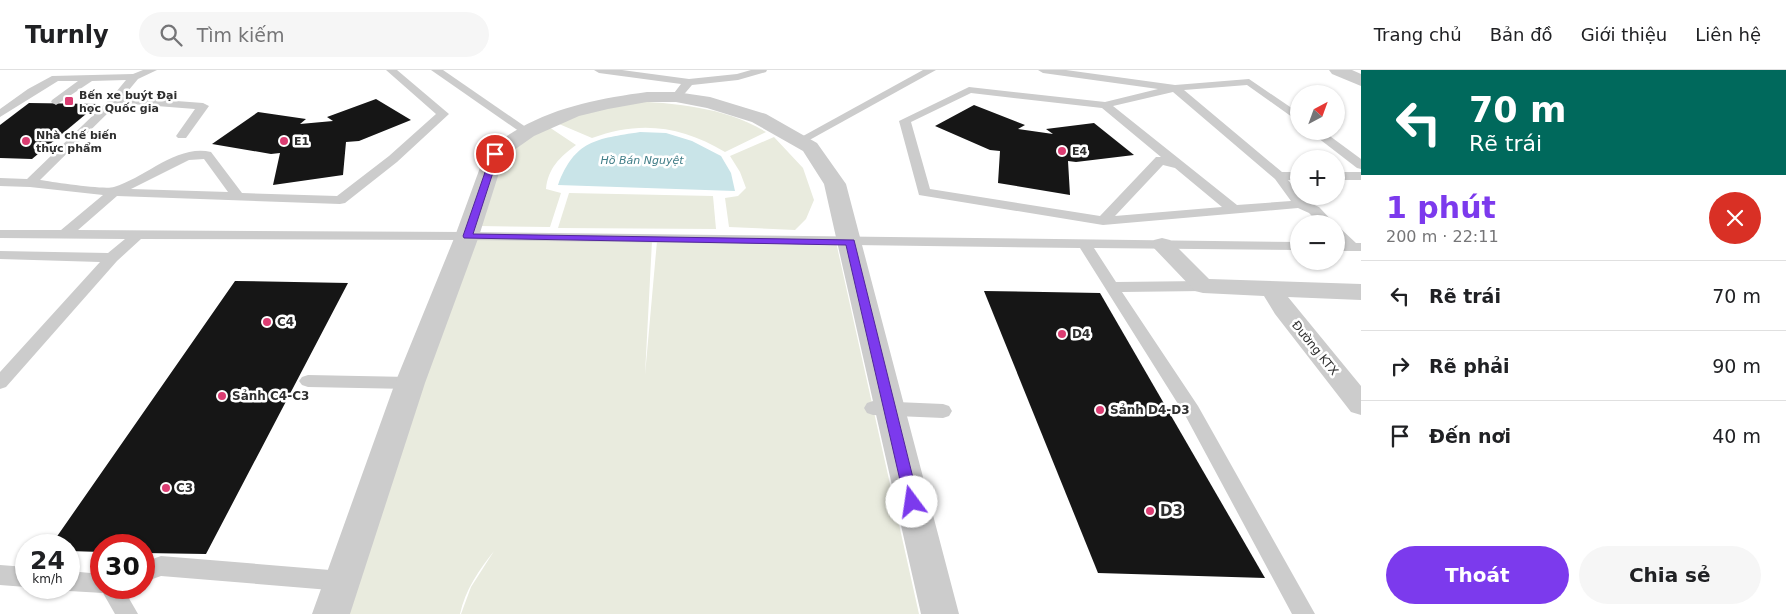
<!DOCTYPE html>
<html lang="vi">
<meta charset="utf-8">
<style>
:root{--surface:#fff;--page:#f6f6f6;--text:#202124;--muted:#757577;--line:#e0e0e0;--accent:#7c3aed}
body{margin:0;font-family:"DejaVu Sans",sans-serif;background:var(--page);color:var(--text);height:100vh;display:flex;flex-direction:column;font-size:19px;white-space:nowrap}
*{box-sizing:border-box;margin:0}
p{font-size:16px;color:var(--muted)}
.icon{flex:none;width:28px;height:28px;fill:none;stroke:currentColor;stroke-width:2;stroke-linecap:round;stroke-linejoin:round}
.map{position:relative;flex:1;overflow:hidden}
.side{display:flex;flex-direction:column;background:var(--surface);width:425px}
.side>*{flex:none}
.guide{background:#00695c;color:#fff;overflow:hidden}
.needle{width:32px;rotate:41deg}
.fabs{position:absolute;left:1290px;top:15px;display:grid;gap:10px}
.fabs a{display:grid;place-items:center;width:55px;height:55px;border-radius:50%;background:var(--surface);box-shadow:0 1px 4px #0004;font-size:25px}
.speed{position:absolute;left:15px;top:464px;display:flex;gap:10px;font-size:25px;font-weight:700;text-align:center}
.speed>*{display:grid;place-content:center;width:65px;height:65px;border-radius:50%;background:var(--surface);box-shadow:0 1px 4px #0004;line-height:1}
.speed small{font-size:12px;font-weight:400}
.speed .limit{border:8px solid #d22;background:#fff;color:#111}
.pin{position:absolute;display:grid;place-items:center;width:42px;height:42px;color:#fff;margin:-21px;border:2px solid #fff;border-radius:50%;box-shadow:0 1px 5px #0007}
.me{position:absolute;width:55px;margin:-28px;rotate:346deg;stroke-linejoin:round;filter:drop-shadow(0 0 4px #0008)}
.turn{display:flex;align-items:center;gap:18px;height:105px;padding:0 25px;font-size:22px}
.turn .icon{width:65px;height:65px;stroke-width:2.5}
.turn b{display:block;font-size:35px;line-height:42px}
.round{display:grid;place-items:center;flex:none;width:52px;height:52px;border-radius:26px;background:var(--page)}
.overview{display:flex;align-items:center;justify-content:space-between;height:85px;padding:0 25px}
h1{font-size:30px;font-weight:700;line-height:38px;color:var(--accent)}
.cta{display:flex;gap:10px;margin-top:auto;padding:10px 25px}
.cta a{flex:1;height:58px;border-radius:30px;background:var(--accent);color:#fff;font-size:20px;font-weight:700;line-height:58px;text-align:center}
.cta a+a{background:var(--page);color:var(--text)}
ul{padding:0;list-style:none}
li{display:flex;align-items:center;gap:15px;height:70px;padding:0 25px;border-top:1px solid var(--line)}
li div{flex:1}
li b{display:block;font-size:19px}
li em{font-style:normal}
header{display:flex;align-items:center;gap:30px;box-sizing:border-box;height:70px;padding:0 25px;background:var(--surface);border-bottom:1px solid var(--line)}
header strong{font-size:24px}
nav{display:flex;gap:28px;margin-inline-start:auto;font-size:18px}
.search{width:350px;height:45px;background:var(--page);display:flex;align-items:center;gap:12px;box-sizing:border-box;padding:0 18px;border-radius:28px;color:var(--muted);font-size:19px}
main{display:flex;flex:1;min-height:0}
.map>svg:first-child{display:block}
</style>
<header>
<strong>Turnly</strong>
<div class="search"><svg class="icon" aria-label="search" viewBox="0 0 24 24"><circle cx="10" cy="10" r="6"/><path d="M15 15l6 6"/></svg>Tìm kiếm</div>
<nav><a>Trang chủ</a><a>Bản đồ</a><a>Giới thiệu</a><a>Liên hệ</a></nav>
</header>
<main>
<div class="map">
<svg width="1361" height="544" viewBox="0 0 1361 544">
<rect width="100%" height="100%" fill="#fff"/>
<g fill="#e9ebde">
<path d="M628,31C675,33 725,37 766,62L725,82C682,56 640,50 592,68L552,51Z"/>
<path d="M549,57L576,75C560,87 548,98 546,119L561,123L550,157L479,156L505,81Z"/>
<path d="M774,67L803,98L814,130L806,149L795,160L729,157L725,128L738,126L746,118L740,102L730,86Z"/>
<path d="M569,123L713,126L716,159L558,158Z"/>
<path d="M468,167L652,171L645,305L657,171L836,172L919,544H461L471,517L494,481C479,500 465,520 460,544H331Z"/>
</g>
<path fill="#c9e4e8" d="M640,62L666,63L692,71L721,86L731,103L735,121L558,115C575,70 596,69 640,62Z"/>
<g fill="#161616">
<path d="M376,29L411,50L359,71L346,72L343,105L273,115L280,83L271,84L212,74L258,42L306,49L300,54L333,51L327,47Z"/>
<path d="M29,33L98,34L32,89L0,88V55Z"/>
<path d="M974,35L1025,55L1018,59L1053,64L1046,59L1094,53L1134,85L1076,92L1068,91L1070,125L998,113L1000,81L990,80L935,56Z"/>
<path d="M235,211L348,213L206,484L144,483V475H101V482L69,481V475H51Z"/>
<path d="M984,221L1100,223L1265,508L1098,503Z"/>
</g>
<g fill="none" stroke-linecap="round" stroke-linejoin="round">
<g fill="#ccc" fill-rule="evenodd">
<path d="M143,0H157L138,9L123,27L203,33L209,36L186,68H178L176,66L195,39L118,33L40,110C53,112 104,120 114,117C145,108 177,74 211,82L242,123L337,126L389,86L436,44L386,0H397L449,44L397,92L345,133L340,134L117,126L78,160L467,162L1299,172V180L1094,178L1116,212L1203,211L1208,213L1211,216L1208,219L1203,221L1122,222L1198,336L1315,544H1292L1185,345L1080,178L467,170L141,169L117,191L6,317L0,319V302L100,192L0,189V181L108,183L125,169L0,168V160H61L103,125L30,117L0,116V108L27,109L111,28L126,10L92,11L56,35L51,32L52,30L78,11H58L0,47V39L28,19L52,6L133,4ZM204,89L228,122L131,119L189,90Z"/>
<path d="M431,0H443L533,62L531,64H523Z"/>
<path d="M594,0H622L689,9L737,4L751,0H767L766,2L738,10L692,15L680,29L676,30L671,27L681,14L599,3Z"/>
<path d="M923,0H936L804,73H796L794,71Z"/>
<path d="M1038,0H1066L1175,15L1249,9L1299,43V52L1247,15L1184,20L1282,102H1299V110H1288L1299,123V126L1305,131L1319,137L1335,154H1320L1309,143L1298,138L1103,155L919,125L899,51L969,17L1105,32L1158,19L1043,3ZM1173,22L1275,109L1291,131L1237,135L1113,36ZM971,23L1102,38L1161,87H1156L1100,146L930,119L911,52ZM1163,95L1175,98L1222,137L1115,146Z"/>
<path d="M1309,61H1323L1361,89V99L1357,98Z"/>
<rect x="1336" y="102" width="25" height="8"/>
<path d="M1336,158L1341,159L1356,173H1361V181H1336V173H1339L1336,170Z"/>
<path d="M308,305L410,307L416,309L419,313L416,317L410,319L308,317L302,315L299,311L302,307Z"/>
<path d="M873,331L943,334L949,336L952,341L949,346L943,348L873,345L867,343L864,338L867,333Z"/>
<path d="M161,486L342,501L350,504L353,511L350,518L342,521L161,506L144,512V492Z"/>
<path d="M0,495L26,497V517L0,515Z"/>
<path d="M69,501L101,504V518H123L138,544H115L103,523L69,521L61,518H69Z"/>
</g>
<path fill="#ccc" fill-rule="evenodd" d="M1162,168L1170,170L1209,209L1361,214V230L1288,227L1361,316V345L1351,342L1275,244L1264,226L1203,223L1195,221L1151,175L1154,170Z"/>
<path fill="#ccc" fill-rule="evenodd" d="M647,22H676L710,27L766,44L817,73L846,114L959,544H921L824,114L803,81L752,52L707,38L676,32H647L608,39L579,46L534,66L504,87L479,166L425,313L350,544H312L395,313L455,166L485,84L488,80C498,72 509,64 520,58C559,36 603,28 647,22Z"/>
<path fill="#ccc" fill-rule="evenodd" d="M1329,0H1352L1361,4V16L1332,4Z"/>
</g>
<path fill="#7c3aed" stroke="#51269a" d="M492,82L499,84L473,164L854,170L919,432L917,436L912,438L907,436L905,432L846,175L464,168L463,166Z"/>
<g fill="#db3d72" stroke="#fff" stroke-width="2">
<rect x="64" y="26" width="10" height="10" rx="2.5"/>
<circle cx="26" cy="71" r="5"/>
<circle cx="284" cy="71" r="5"/>
<circle cx="1062" cy="81" r="5"/>
<circle cx="267" cy="252" r="5"/>
<circle cx="1062" cy="264" r="5"/>
<circle cx="222" cy="326" r="5"/>
<circle cx="1100" cy="340" r="5"/>
<circle cx="166" cy="418" r="5"/>
<circle cx="1150" cy="441" r="5"/>
</g>
<g text-anchor="middle" dominant-baseline="central" stroke-width="5" stroke-linejoin="round" paint-order="stroke">
<g font-size="11" font-weight="bold" fill="#2f2f2f" stroke="#fff" text-anchor="start">
<text x="79" y="25">Bến xe buýt Đại<tspan x="79" dy="13">học Quốc gia</tspan></text>
<text x="36" y="65">Nhà chế biến<tspan x="36" dy="13">thực phẩm</tspan></text>
<text x="294" y="71">E1</text>
<text x="1072" y="81">E4</text>
</g>
<g font-size="11" font-style="italic" fill="#407d87" stroke="#fff">
<text x="642" y="90">Hồ Bán Nguyệt</text>
</g>
<g font-size="12" font-weight="bold" fill="#2f2f2f" stroke="#fff" text-anchor="start">
<text x="277" y="252">C4</text>
<text x="1072" y="264">D4</text>
<text x="232" y="326">Sảnh C4-C3</text>
<text x="1110" y="340">Sảnh D4-D3</text>
<text x="176" y="418">C3</text>
</g>
<g font-size="12" fill="#2f2f2f" stroke="#fff">
<text transform="translate(1315 278) rotate(51)">Đường KTX</text>
</g>
<g font-size="15" font-weight="bold" fill="#2f2f2f" stroke="#fff" text-anchor="start">
<text x="1160" y="441">D3</text>
</g>
</g>
</svg>
<div class="fabs">
<a><svg class="needle" viewBox="-14 -14 28 28"><path d="M0-13l5 13h-10z" fill="#e53935"/><path d="M0 13l5-13h-10z" fill="#757577"/></svg></a>
<a>+</a>
<a>−</a>
</div>
<div class="speed"><div>24<small>km/h</small></div><div class="limit">30</div></div>
<div class="pin" style="left:495px;top:84px;background:#d93025"><svg class="icon" aria-label="arrive" viewBox="0 0 24 24"><path d="M6 21V4h12l-3 4 3 4H6"/></svg></div>
<svg class="me" style="left:912px;top:432px" viewBox="-20 -20 40 40"><circle r="19" fill="#fff"/><path d="M0-13L10 11 0 6-10 11z" fill="#7c3aed"/></svg>
</div>
<section class="side">
<div class="guide">
<div class="turn"><svg class="icon" aria-label="left" viewBox="0 0 24 24"><path d="M17 20v-9H6M10 6l-5 5 5 5"/></svg><div><b>70 m</b>Rẽ trái</div></div>
</div>
<div class="overview"><div><h1>1 phút</h1><p>200 m · 22:11</p></div><a class="round" style="background:#d93025;color:#fff"><svg class="icon" aria-label="close" viewBox="0 0 24 24"><path d="M6 6l12 12M18 6L6 18"/></svg></a></div>
<ul>
<li><svg class="icon" aria-label="left" viewBox="0 0 24 24"><path d="M17 20v-9H6M10 6l-5 5 5 5"/></svg><div><b>Rẽ trái</b></div><em>70 m</em></li>
<li><svg class="icon" aria-label="right" viewBox="0 0 24 24"><path d="M7 20v-9h11M14 6l5 5-5 5"/></svg><div><b>Rẽ phải</b></div><em>90 m</em></li>
<li><svg class="icon" aria-label="arrive" viewBox="0 0 24 24"><path d="M6 21V4h12l-3 4 3 4H6"/></svg><div><b>Đến nơi</b></div><em>40 m</em></li>
</ul>
<div class="cta"><a>Thoát</a><a>Chia sẻ</a></div>
</section>
</main>
